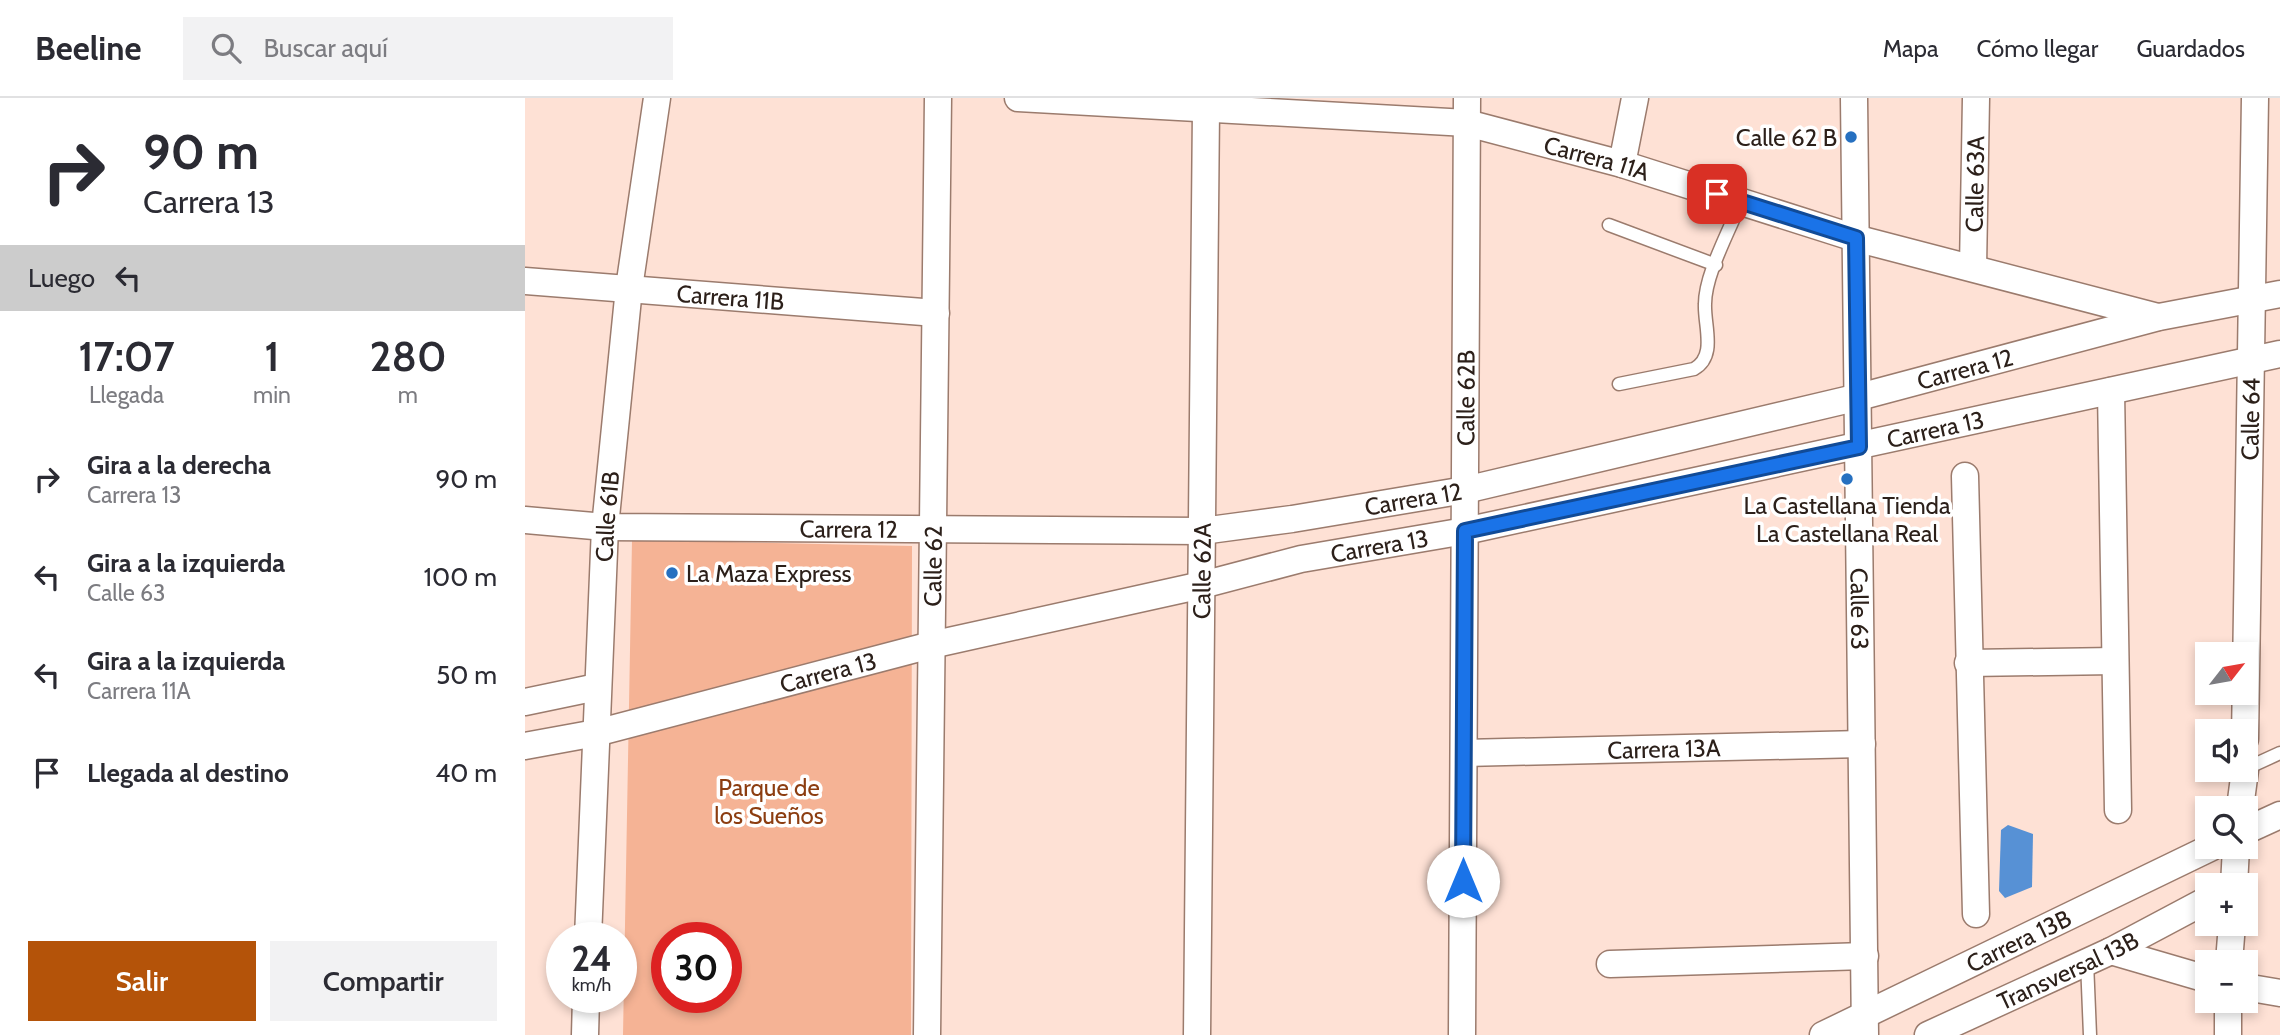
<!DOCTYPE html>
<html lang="es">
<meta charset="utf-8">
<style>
:root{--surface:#fff;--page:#f2f2f3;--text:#2b2b33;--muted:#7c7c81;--line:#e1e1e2;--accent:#b45309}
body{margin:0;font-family:Cabin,sans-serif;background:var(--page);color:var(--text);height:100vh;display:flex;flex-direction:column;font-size:26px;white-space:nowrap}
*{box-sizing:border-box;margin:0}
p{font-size:23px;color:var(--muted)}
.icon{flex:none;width:38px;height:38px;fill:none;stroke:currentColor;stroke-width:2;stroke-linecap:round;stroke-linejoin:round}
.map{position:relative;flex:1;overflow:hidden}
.side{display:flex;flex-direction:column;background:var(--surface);width:525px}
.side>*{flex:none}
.hud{background:#fff;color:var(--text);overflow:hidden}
.needle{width:46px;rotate:59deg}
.controls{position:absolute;left:1670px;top:544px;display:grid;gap:14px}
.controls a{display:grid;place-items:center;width:63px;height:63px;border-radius:0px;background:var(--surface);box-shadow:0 4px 10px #0003;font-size:35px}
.speed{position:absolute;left:21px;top:824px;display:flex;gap:14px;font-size:35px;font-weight:700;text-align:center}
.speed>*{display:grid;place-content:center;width:91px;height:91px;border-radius:50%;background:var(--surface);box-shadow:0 4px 10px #0003;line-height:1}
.speed small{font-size:18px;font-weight:400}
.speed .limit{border:10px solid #d22;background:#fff;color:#111}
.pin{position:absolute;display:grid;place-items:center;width:60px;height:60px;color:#fff;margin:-30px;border-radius:14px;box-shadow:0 4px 10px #0006}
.me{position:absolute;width:77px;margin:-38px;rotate:0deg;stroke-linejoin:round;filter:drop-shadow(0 0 5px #0008)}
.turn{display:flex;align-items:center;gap:24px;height:147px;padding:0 28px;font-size:32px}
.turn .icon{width:91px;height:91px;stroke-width:2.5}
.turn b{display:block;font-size:49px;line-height:60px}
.then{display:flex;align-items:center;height:66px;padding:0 28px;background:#0003;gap:14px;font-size:26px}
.eta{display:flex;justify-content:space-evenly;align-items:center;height:119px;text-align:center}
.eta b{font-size:42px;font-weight:600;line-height:49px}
.action{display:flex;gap:14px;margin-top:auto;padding:14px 28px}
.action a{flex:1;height:80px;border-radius:0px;background:var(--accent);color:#fff;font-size:28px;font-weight:600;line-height:80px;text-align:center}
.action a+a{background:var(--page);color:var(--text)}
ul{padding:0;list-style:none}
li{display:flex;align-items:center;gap:21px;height:98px;padding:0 28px}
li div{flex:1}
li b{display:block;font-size:26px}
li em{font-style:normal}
header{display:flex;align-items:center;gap:42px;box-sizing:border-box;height:98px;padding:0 35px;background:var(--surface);border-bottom:2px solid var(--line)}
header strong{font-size:33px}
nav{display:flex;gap:38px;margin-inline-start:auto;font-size:24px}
.search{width:490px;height:63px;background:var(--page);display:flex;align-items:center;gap:18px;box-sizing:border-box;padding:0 24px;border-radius:0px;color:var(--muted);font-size:26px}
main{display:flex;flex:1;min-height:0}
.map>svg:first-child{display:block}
</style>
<header>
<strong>Beeline</strong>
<div class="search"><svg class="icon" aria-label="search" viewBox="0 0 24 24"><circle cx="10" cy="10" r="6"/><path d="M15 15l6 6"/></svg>Buscar aquí</div>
<nav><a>Mapa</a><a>Cómo llegar</a><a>Guardados</a></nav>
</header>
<main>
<section class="side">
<div class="hud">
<div class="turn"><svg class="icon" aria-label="right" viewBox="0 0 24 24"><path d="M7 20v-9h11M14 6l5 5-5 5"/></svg><div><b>90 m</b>Carrera 13</div></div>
<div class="then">Luego<svg class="icon" aria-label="left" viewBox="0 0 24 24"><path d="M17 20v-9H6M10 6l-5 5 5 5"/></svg></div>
</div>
<div class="eta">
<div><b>17:07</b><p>Llegada</p></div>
<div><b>1</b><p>min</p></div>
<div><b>280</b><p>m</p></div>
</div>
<ul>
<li><svg class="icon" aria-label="right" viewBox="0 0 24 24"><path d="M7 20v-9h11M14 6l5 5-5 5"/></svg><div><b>Gira a la derecha</b><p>Carrera 13</p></div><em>90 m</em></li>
<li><svg class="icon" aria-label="left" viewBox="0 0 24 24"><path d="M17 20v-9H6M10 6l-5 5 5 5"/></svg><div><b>Gira a la izquierda</b><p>Calle 63</p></div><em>100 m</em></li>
<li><svg class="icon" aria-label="left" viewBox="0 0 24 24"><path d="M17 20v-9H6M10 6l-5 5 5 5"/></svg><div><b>Gira a la izquierda</b><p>Carrera 11A</p></div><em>50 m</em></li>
<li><svg class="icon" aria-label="arrive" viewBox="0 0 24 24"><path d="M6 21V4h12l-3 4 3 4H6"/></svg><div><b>Llegada al destino</b></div><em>40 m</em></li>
</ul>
<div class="action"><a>Salir</a><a>Compartir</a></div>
</section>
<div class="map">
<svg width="1755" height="937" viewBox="0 0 1755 937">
<rect width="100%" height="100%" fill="#fee1d5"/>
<path fill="#f5b395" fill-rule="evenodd" d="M107,442L387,448L386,937H98ZM142,840H201V900H142Z"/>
<path fill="#5791d5" d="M1483,727L1508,736L1507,789L1480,800L1474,793L1476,732Z"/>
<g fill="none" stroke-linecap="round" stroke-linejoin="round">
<defs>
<g id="service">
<path d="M1084,127L1191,167"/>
<path d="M1094,286L1169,271C1192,258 1179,228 1180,206C1180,176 1205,132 1216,103"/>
<path d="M1720,671L1755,655"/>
<path d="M1562,864L1565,937"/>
</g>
<g id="minor">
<path id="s1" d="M493,0L942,25L1097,66L1330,140L1633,219"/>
<path id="s2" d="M1329,0L1340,937"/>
<path d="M1097,66L1110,0"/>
<path id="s3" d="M1448,170L1451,0"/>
<path id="s4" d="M0,183L411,215"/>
<path d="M1586,293L1593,712"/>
<path d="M1440,378L1451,816"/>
<path id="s5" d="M0,422L80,429L677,433L767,421L940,392L1334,299L1634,219L1755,196"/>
<path d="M1443,565L1590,563"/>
<path d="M0,604L72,589"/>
<path id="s6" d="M1720,641L1730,0"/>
<path id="s7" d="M0,648L71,635L406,547L677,487L776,461L940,433L1755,256"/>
<path id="s8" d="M939,655L1337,646"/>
<path d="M1715,710L1720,672"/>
<path d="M1720,733L1755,717"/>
<path d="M1709,788L1711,749"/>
<path id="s9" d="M63,840L80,429L104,190L132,0"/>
<path d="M1586,853L1682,881"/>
<path d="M1704,864L1707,826"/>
<path d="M1085,866L1340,858"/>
<path d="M1720,889L1755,895"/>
<path d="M1703,903V937"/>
<path d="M60,937L61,900"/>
<path id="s10" d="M402,937L413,0"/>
<path id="s11" d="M672,937L681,11"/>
<path id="s12" d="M937,937L942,0"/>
<path id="s13" d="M1298,937L1687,749"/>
<path id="s14" d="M1403,937L1586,853L1682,802"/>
</g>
</defs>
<use href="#service" stroke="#9b7b6d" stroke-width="15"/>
<use href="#minor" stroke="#9b7b6d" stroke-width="29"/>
<use href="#service" stroke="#fff" stroke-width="12"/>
<use href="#minor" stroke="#fff" stroke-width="26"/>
</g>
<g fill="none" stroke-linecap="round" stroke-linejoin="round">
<defs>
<path id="route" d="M938,783L940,433L1334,349L1331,140L1192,96"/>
</defs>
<use href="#route" stroke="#114b97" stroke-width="18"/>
<use href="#route" stroke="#1a73e8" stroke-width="12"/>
</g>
<g fill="#2670c0" stroke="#fff" stroke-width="2.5">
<circle cx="1326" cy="39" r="7"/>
<circle cx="1322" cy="381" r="7"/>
<circle cx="147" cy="475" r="7"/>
</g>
<g text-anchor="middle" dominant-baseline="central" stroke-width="7" stroke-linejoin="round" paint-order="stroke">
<g font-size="24" fill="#2c201a" stroke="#fff" text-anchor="end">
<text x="1312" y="39">Calle 62 B</text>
<text x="1322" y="407" text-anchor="middle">La Castellana Tienda<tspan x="1322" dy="28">La Castellana Real</tspan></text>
<text x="161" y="475" text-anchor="start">La Maza Express</text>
</g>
<g font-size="24" fill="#2c201a" stroke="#fff">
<text stroke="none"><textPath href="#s1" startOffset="584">Carrera 11A</textPath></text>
<text stroke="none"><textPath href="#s3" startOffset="84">Calle 63A</textPath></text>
<text stroke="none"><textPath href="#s4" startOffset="206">Carrera 11B</textPath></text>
<text stroke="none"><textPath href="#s5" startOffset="1458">Carrera 12</textPath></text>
<text stroke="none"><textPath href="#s12" startOffset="637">Calle 62B</textPath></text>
<text stroke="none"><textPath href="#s6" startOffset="320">Calle 64</textPath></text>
<text stroke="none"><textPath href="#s7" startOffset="1446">Carrera 13</textPath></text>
<text stroke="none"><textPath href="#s5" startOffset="891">Carrera 12</textPath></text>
<text stroke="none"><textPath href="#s9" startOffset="422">Calle 61B</textPath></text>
<text stroke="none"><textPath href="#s5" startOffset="324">Carrera 12</textPath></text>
<text stroke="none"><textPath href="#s7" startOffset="878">Carrera 13</textPath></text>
<text stroke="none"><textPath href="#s10" startOffset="469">Calle 62</textPath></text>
<text stroke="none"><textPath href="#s11" startOffset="464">Calle 62A</textPath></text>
<text stroke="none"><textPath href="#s2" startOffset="511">Calle 63</textPath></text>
<text stroke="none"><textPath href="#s7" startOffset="312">Carrera 13</textPath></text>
<text stroke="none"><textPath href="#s8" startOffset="200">Carrera 13A</textPath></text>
<text stroke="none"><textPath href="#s13" startOffset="217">Carrera 13B</textPath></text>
<text stroke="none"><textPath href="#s14" startOffset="154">Transversal 13B</textPath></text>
</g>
<g font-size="24" fill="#8c3d10" stroke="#fff">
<text x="244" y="689">Parque de<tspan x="244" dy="28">los Sueños</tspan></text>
</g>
</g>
</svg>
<div class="controls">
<a><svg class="needle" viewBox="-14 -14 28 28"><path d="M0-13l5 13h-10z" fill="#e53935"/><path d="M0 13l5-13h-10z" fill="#7c7c81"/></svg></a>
<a><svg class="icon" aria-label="sound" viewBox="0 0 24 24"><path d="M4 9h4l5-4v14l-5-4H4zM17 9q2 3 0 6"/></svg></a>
<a><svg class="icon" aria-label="search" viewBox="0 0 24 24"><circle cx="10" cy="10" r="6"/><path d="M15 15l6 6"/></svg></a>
<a>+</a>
<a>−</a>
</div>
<div class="speed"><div>24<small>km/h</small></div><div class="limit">30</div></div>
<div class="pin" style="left:1192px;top:96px;background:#d93025"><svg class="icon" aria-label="arrive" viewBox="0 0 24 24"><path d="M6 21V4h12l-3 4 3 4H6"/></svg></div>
<svg class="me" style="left:938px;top:783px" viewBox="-20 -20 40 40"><circle r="19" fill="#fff"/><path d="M0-13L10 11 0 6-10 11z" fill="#1a73e8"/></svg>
</div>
</main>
